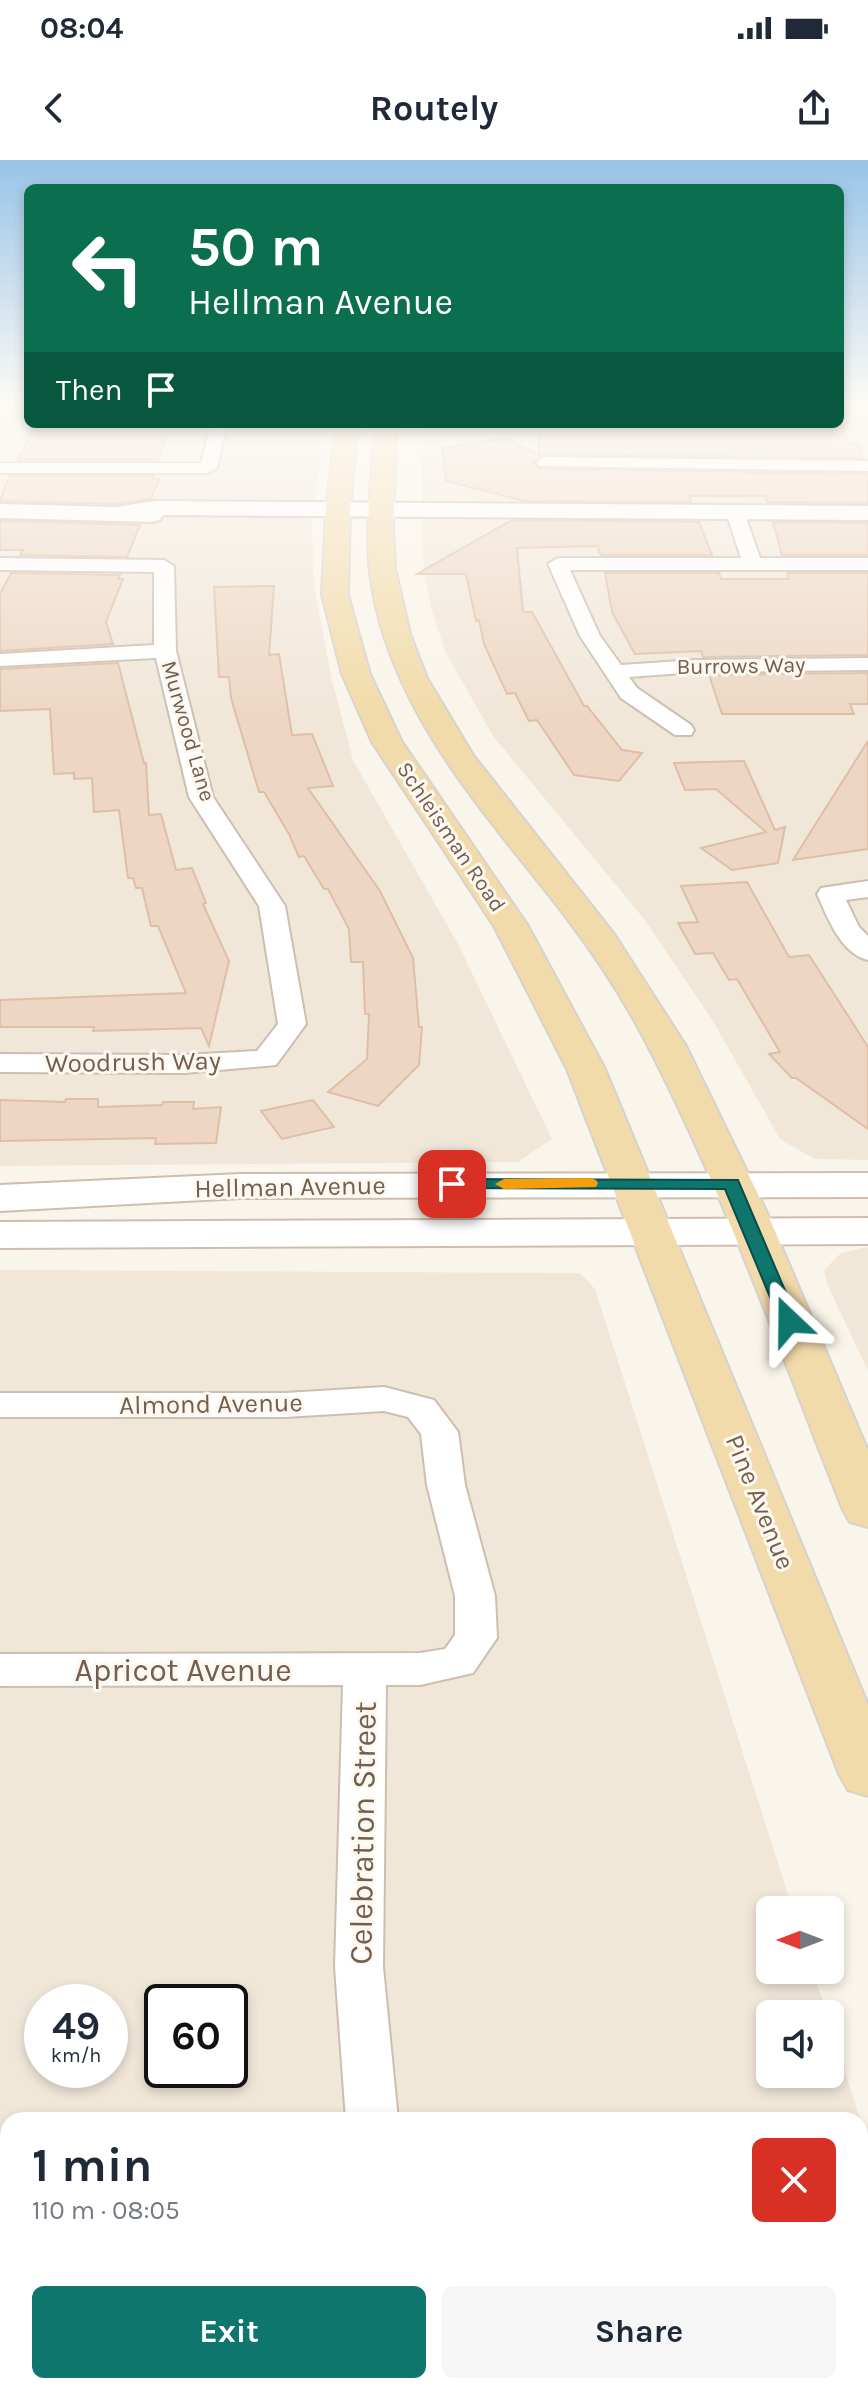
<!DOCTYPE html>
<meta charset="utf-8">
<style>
:root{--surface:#fff;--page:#f6f6f7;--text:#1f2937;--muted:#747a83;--accent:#0f766e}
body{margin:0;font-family:Karla,sans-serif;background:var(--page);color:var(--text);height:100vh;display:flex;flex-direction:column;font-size:30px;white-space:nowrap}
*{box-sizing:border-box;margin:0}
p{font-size:26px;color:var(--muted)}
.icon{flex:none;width:44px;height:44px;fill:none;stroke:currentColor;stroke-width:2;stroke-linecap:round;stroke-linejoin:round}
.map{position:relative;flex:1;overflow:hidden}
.panel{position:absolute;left:0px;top:1952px;width:868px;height:282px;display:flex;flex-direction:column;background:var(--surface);border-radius:24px 24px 0 0;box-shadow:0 4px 12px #0003}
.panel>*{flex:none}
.top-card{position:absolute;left:24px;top:24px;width:820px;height:244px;border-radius:12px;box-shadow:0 4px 12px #0003;background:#0b6e4f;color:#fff;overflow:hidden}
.needle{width:52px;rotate:270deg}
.controls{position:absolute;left:756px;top:1736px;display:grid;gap:16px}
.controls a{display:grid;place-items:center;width:88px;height:88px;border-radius:12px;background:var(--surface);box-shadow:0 4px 12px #0003;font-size:40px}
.speed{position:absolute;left:24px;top:1824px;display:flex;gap:16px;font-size:40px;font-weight:700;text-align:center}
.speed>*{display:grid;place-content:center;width:104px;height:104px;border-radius:50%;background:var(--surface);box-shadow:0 4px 12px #0003;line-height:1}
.speed small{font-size:20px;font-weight:400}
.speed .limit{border:4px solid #111;border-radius:12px;background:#fff;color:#111}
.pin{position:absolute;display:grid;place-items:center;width:68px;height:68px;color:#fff;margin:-34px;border-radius:16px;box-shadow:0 4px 12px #0006}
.me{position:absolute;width:88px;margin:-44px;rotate:337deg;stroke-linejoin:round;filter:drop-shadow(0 0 6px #0008)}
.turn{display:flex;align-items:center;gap:28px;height:168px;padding:0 32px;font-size:36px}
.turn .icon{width:104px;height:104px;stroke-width:2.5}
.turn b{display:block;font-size:56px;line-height:68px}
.then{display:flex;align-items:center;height:76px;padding:0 32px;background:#0003;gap:16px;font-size:30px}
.round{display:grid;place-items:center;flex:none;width:84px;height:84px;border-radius:12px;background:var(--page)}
.headline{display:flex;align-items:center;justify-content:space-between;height:136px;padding:0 32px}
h1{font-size:48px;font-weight:700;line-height:60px}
.button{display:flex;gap:16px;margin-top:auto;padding:16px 32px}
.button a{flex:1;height:92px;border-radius:12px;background:var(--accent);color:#fff;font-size:32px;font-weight:700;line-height:92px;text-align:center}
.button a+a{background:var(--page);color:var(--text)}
.status{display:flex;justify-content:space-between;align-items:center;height:56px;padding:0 40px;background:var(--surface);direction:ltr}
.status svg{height:22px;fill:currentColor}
header{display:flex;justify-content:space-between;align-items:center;height:104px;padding:0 32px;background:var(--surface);font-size:36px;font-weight:700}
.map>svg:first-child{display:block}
</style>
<div class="status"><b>08:04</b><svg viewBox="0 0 49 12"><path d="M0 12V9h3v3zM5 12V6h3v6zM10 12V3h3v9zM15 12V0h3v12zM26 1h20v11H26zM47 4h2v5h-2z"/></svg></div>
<header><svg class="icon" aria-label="back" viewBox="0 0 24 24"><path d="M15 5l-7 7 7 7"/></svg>Routely<svg class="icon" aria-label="share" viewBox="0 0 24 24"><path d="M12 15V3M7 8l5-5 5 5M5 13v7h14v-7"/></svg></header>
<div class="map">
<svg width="868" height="2233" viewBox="0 0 868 2233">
<rect width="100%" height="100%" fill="#faf5ea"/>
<g fill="#f1e7d9" fill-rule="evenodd">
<path d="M0,241H28V264H324L312,368L314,426L332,520L353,600L458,784L552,979L518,1002L0,1006Z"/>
<path d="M840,241H868V1000L814,999L780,979L713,861L644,759L493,576L445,491L432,451L424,413L422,371V264H840Z"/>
<path d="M868,1087V1211L827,1124L824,1110L841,1093Z"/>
<path d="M0,1110L580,1113L595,1129L793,1750H770V1810H813L827,1854H770V1914H830V1865L868,1984V2233H0ZM42,1842H110V1910H42ZM162,1842H230V1910H162ZM8,1960H860V2226H8Z"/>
</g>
<g fill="#edd7c4" stroke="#debfa6" stroke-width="2">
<path d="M36,264H168V270L158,300H18Z"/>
<path d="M539,264H842L850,284H858L863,298L545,294L533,301L539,309L868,314V343L767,342L765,336H689L691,342L525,341L446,321L442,288L507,278L539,295Z"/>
<path d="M9,316H153L152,319H159L151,339L116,344L0,341Z"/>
<path d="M512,360L699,362L712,395H601L597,386L517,388L523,452H532L584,546H587L622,590L642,593L619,621L574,615L537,560L529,561L515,533L507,534L484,484L479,460L476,461L466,414H417Z"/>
<path d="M0,361L140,365L127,397L20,395L23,390H0Z"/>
<path d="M773,362L868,363V395H782Z"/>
<path d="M11,413L120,415L118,419H123L106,462L113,484L0,491V434Z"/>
<path d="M605,413H719L721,419H789L787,413H868V495L703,497L701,491L635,494L612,452Z"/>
<path d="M274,426L269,495L279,494L292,575L312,574L333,626L308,628L380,731L413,798L419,867H422L419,905L378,946L328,932L367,899L369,854H365L363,802H351L349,769L328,729H324L304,696L299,697L289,674L264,632H259L231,538L229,517H219L214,427Z"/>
<path d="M118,503L144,603H146L149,655L161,654L176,710L192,708L206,743L203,744L229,801L209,886L201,868L93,871L94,867H0V840L186,833L158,766H151L142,728H136L133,718H128L119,650L94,652L92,618L74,619V613L54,614L50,549L0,551V509Z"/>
<path d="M868,513V544H850L854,554H722L709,515Z"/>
<path d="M868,581V689L793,700L820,657Z"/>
<path d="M744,601L775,670L785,667L778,703L732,710L701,688L766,672L716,629L685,630L674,603Z"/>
<path d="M747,722L789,797L809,795L868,887V969L796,918H792L769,894L780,892L737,819L729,820L713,793L695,794L678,763L698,762L681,726Z"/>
<path d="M66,939H98V947L162,945L163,942H194L193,949L221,947L216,983L155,984L156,978L0,981V940L65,942Z"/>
<path d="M313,940L334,967L282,979L261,951Z"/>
</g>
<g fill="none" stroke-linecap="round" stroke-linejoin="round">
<defs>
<g id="minor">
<path d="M0,241H11L6,249L0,251Z"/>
<path d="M840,241L868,244V254L840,251Z"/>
<path d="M211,264H227L217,308L208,313H0V303H201Z"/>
<path d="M545,297L868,301V311L539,306L536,302Z"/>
<path d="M735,347L744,352L760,398H868V410H570L600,476L621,505L696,500L868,498V510L696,512L629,517L637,528L691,565L694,570L691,575H675L621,538L580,476L548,404L558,398H741L726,352Z"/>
<path d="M0,398L164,400L174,406L176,491L213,637L285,746L306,864L276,905L184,913L0,912V894L184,895L257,891L278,864L259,746L189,637L156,498L0,506V494L154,485V412L0,410Z"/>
<path d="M868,721V737L846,740L859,767L868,776V800C840,793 828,758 817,734L821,728Z"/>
<path d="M384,1227L434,1240L458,1272L465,1325L495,1436L497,1478L473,1513L420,1525H386L383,1807L398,1960H346L335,1807L343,1525L0,1526V1494L420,1493L445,1489L455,1475V1436L427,1325L421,1274L408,1257L384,1251L285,1257H0V1233H285Z"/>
<path d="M379,2226H435L437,2233H379Z"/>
</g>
<path id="tertiary" d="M155,341L868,346V360L163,355L160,360L152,362L0,358V344L116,347Z"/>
<g id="secondary">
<path d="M868,1013V1037L241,1038L0,1051V1025L241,1014Z"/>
<path d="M868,1058V1084L0,1088V1062Z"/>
</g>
<g id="primary">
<path d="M336,264H358L350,349L348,435L370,514L402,582L528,766L605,909L868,1545V1636L848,1630L839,1614L567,909L494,766L372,582L342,514L322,435L326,349Z"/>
<path d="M375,264H397L393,367L395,408L410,474L427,518L473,595L614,774L686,886L769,1057L868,1291V1367L850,1362L843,1350C781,1194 725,1035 648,886C624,839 595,795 563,753C486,654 394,556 372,427C363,374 372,318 375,264Z"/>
</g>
</defs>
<use href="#minor" stroke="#ccbeb1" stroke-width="4"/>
<use href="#tertiary" stroke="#ccbeb1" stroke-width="4"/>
<use href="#secondary" stroke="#cebeae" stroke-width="4"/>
<use href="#primary" stroke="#d8d2ce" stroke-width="4"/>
<use href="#minor" fill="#fff" fill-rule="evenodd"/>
<use href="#tertiary" fill="#fff" fill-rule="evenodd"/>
<use href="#secondary" fill="#fff" fill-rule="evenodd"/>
<use href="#primary" fill="#f2dbaa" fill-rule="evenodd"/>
</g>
<linearGradient id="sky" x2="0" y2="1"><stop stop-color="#98c4e6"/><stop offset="0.44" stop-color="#fdfaf6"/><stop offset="1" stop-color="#fdfaf6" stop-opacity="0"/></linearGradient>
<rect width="868" height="554" fill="url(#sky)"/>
<path fill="#0f766e" stroke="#0a4d48" stroke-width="2" d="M452,1019L738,1020L798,1161L789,1167L780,1161L725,1029L446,1028L443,1024L446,1021Z"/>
<path fill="#f59e0b" d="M590,1018L596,1020L598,1023L596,1027L504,1029L495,1024L504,1019Z"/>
<g text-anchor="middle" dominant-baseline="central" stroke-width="6" stroke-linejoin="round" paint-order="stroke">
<g font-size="22" fill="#735e50" stroke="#fdf9f0">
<text transform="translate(741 506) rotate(-1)">Burrows Way</text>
<text transform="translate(188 571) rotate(74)">Murwood Lane</text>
<text transform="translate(451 677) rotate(56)">Schleisman Road</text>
</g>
<g font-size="26" fill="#735e50" stroke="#fdf9f0">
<text transform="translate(133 902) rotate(-1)">Woodrush Way</text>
<text transform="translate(290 1027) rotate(-1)">Hellman Avenue</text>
<text transform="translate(211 1244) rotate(-1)">Almond Avenue</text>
<text transform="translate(760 1342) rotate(68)">Pine Avenue</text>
</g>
<g font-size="32" fill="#735e50" stroke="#fdf9f0">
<text x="183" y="1510">Apricot Avenue</text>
<text transform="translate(363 1673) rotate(-89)">Celebration Street</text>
</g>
</g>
</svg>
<div class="controls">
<a><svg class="needle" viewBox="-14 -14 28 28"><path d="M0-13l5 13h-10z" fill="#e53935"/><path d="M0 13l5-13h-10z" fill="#747a83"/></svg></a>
<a><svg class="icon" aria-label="sound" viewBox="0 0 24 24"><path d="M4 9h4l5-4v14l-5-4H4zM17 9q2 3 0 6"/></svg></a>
</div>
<div class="speed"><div>49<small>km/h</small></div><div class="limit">60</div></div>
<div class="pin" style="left:452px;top:1024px;background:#d93025"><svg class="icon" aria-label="arrive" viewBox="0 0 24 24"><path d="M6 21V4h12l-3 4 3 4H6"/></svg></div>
<svg class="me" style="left:789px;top:1161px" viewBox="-20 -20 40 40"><path d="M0-17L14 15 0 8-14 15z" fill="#0f766e" stroke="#fff" stroke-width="4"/></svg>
<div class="top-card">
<div class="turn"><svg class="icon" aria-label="left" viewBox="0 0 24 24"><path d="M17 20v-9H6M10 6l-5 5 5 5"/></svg><div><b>50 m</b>Hellman Avenue</div></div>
<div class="then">Then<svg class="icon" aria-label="arrive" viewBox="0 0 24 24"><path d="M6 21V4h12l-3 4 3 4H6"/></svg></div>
</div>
<section class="panel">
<div class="headline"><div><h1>1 min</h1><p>110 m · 08:05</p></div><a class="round" style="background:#d93025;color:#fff"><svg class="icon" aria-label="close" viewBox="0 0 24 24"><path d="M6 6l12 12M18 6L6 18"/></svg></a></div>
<div class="button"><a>Exit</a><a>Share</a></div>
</section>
</div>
